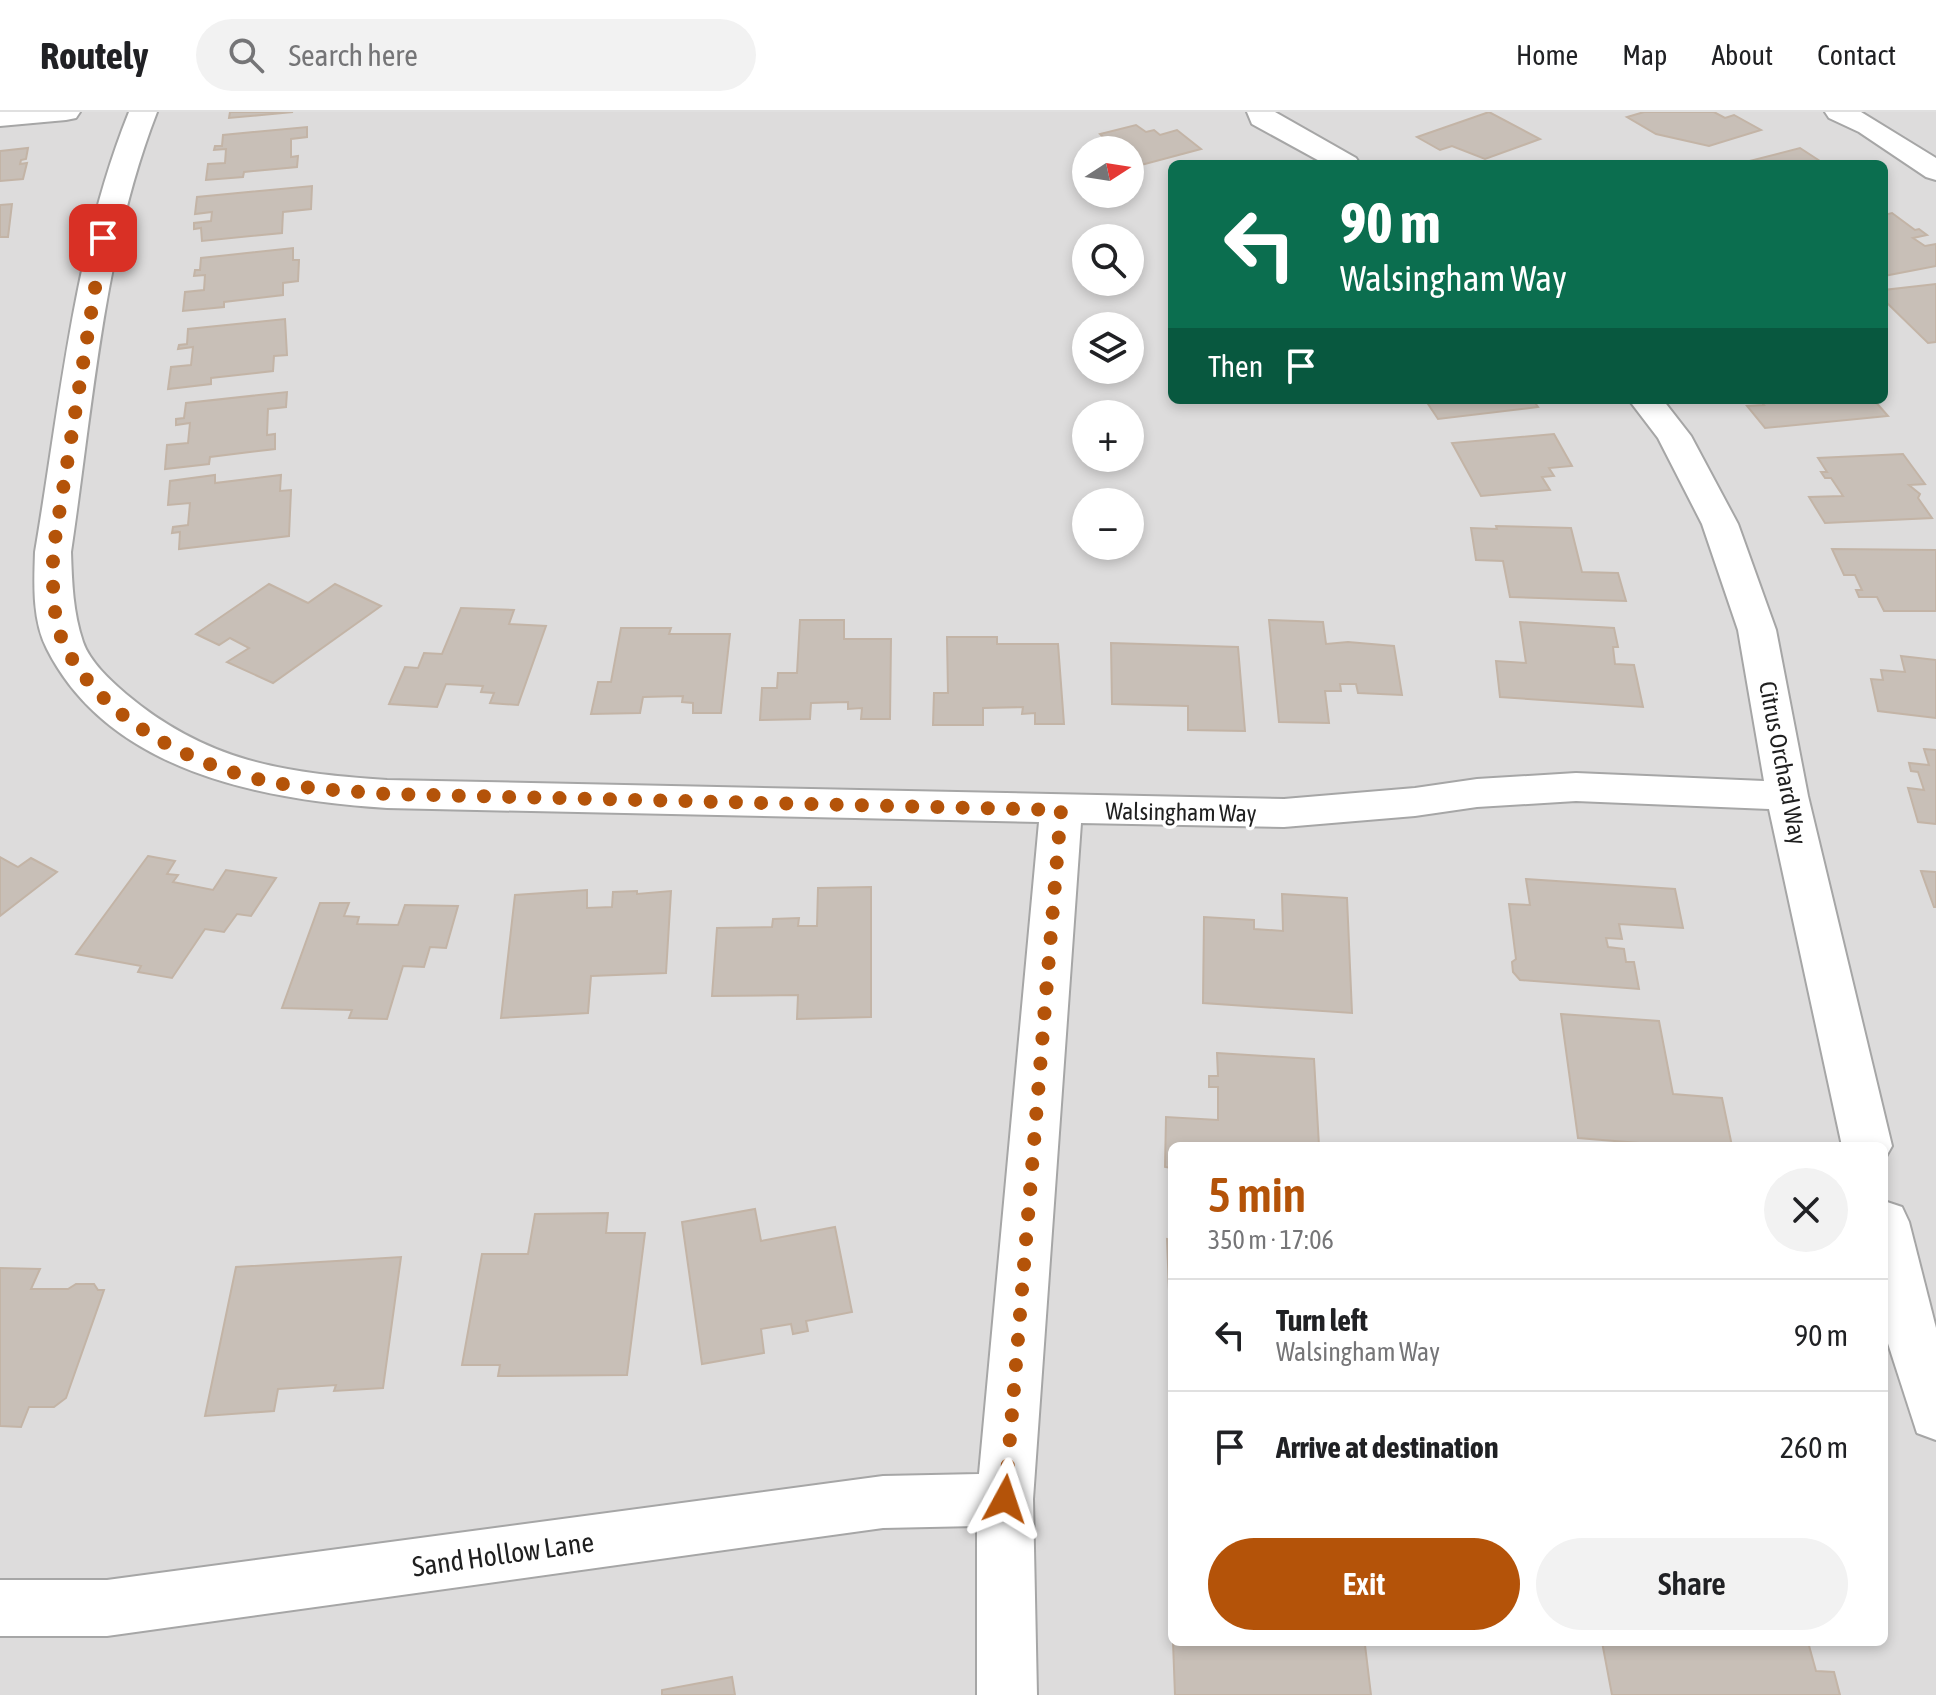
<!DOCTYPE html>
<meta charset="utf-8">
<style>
:root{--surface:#fff;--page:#f2f2f2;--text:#202124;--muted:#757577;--line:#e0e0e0;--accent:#b45309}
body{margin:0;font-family:"Asap Condensed",sans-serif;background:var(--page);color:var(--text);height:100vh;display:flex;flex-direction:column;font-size:30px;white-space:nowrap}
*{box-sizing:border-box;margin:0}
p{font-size:26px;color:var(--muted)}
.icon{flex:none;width:44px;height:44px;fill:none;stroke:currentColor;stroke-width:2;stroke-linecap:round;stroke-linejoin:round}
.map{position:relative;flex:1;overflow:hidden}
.panel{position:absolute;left:1168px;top:1030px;width:720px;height:504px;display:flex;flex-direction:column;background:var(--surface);border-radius:12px;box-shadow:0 4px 12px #0003}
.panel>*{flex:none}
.top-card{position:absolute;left:1168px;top:48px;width:720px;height:244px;border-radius:12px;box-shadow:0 4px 12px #0003;background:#0b6e4f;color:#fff;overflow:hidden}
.needle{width:52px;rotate:78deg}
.buttons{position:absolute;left:1072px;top:24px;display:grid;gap:16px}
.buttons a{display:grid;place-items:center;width:72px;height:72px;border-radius:50%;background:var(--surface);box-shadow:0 4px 12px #0003;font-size:40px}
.pin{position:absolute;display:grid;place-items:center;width:68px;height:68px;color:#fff;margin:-34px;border-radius:16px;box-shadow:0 4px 12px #0006}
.me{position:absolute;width:88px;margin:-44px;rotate:5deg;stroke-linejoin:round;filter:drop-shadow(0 0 6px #0008)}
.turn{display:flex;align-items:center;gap:28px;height:168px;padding:0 40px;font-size:36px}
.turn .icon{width:104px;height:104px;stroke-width:2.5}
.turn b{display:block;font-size:56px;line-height:68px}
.then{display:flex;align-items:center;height:76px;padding:0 40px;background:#0003;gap:16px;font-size:30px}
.round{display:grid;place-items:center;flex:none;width:84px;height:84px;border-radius:42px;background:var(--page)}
.headline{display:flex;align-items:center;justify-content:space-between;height:136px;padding:0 40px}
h1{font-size:48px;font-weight:600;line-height:60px;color:var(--accent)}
.action{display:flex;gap:16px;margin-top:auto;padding:16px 40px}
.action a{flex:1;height:92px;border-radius:48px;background:var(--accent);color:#fff;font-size:32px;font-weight:600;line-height:92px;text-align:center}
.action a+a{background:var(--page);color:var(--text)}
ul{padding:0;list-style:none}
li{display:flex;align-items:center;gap:24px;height:112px;padding:0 40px;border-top:2px solid var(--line)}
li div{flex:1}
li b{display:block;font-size:30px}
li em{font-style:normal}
header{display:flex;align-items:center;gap:48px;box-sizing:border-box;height:112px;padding:0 40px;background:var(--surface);border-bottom:2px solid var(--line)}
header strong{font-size:38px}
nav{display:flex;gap:44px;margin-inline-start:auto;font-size:28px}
.search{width:560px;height:72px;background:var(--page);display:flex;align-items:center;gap:20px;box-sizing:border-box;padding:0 28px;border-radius:44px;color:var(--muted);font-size:30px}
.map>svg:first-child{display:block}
</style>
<header>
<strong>Routely</strong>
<div class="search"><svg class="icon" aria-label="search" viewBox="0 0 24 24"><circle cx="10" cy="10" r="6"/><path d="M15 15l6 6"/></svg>Search here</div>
<nav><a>Home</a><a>Map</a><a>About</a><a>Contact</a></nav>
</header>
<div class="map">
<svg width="1936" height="1583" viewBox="0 0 1936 1583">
<rect width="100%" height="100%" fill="#f0ede5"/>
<path fill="#dddcdc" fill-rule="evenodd" d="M0,0H1936V1583H0ZM1086,38H1130V82H1086ZM1172,52H1884V288H1172ZM1086,126H1130V170H1086ZM1086,214H1130V258H1086ZM1086,302H1130V346H1086ZM1086,390H1130V434H1086ZM1172,1034H1884V1530H1172Z"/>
<g fill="#c8bfb7" stroke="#c3b4a6" stroke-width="2">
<path d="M230,0H293L229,6Z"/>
<path d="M1489,0L1540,27L1485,47L1452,34L1440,38L1417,25Z"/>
<path d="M1644,0H1714L1725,6L1734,3L1761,18L1709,34L1656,22L1627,5Z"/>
<path d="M1136,13L1146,20L1154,18L1160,23L1177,18L1201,37L1130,56V38H1116L1100,22Z"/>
<path d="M307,15V25L291,27V45L298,44L297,55L244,60L243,65L206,68L208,52L225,51L226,37L214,38L215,34H222L223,23Z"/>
<path d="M28,36L26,47L21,48L20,52L27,51L23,67L0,69V39Z"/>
<path d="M1800,36L1823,51L1738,52Z"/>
<path d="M312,74L311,97L283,100L282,121L202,129L201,116L194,117V111L211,109L212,100L195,102L197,85Z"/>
<path d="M12,92L8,125H0V93Z"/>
<path d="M1892,101L1915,118L1919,117L1927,123L1913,126L1925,134L1936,132V154L1884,164V103Z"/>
<path d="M293,136V148H299L298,169L283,171V183L224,190V195L183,199L185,180L204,178L205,163L194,164L195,158H200L201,146Z"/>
<path d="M1936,172V230L1928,231L1884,188V178Z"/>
<path d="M285,207L287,243L274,244L273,259L211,266V272L168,277L171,255L191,253L193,235L178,237L179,233L187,232L188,217Z"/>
<path d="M287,280L286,295L268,297L267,323L275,322V337L210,345L209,352L165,357L167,333L188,331L190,311L176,313V307L184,306L186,291Z"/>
<path d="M1410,288H1533L1538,295L1438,307L1426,289L1411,291Z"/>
<path d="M1760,288H1874L1888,304L1765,316L1747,294L1764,293Z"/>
<path d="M1554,322L1572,354L1549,356L1554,364L1542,365L1550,378L1481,384L1452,331Z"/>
<path d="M1903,342L1925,372L1909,373L1920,382L1918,386L1932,406L1825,411L1809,385L1843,384L1831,366H1825L1821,360H1827L1818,346Z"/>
<path d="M215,363V371L281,363L280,379L291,378L289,424L179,437L180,420L172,421L173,415L188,413L190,391L168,393L170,369Z"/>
<path d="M1496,414L1571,416L1582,460L1618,461L1626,489L1510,485L1503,449L1476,448L1471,416L1497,417Z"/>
<path d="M1832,437L1936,438V499H1884L1877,485H1859L1856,478H1862L1855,463H1844Z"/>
<path d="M269,472L308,491L335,472L381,494L273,571L227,550L249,536L230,526L219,533L196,522Z"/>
<path d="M461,496L514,498L509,512L546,514L518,593L490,591L494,581L481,580L483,574L446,572L437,595L389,592L405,555L418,556L424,541L442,542Z"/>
<path d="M800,508H844V527H891L890,607H861L862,596L848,597V590L811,591L810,607L760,608L762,576H777L778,561H797Z"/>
<path d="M1269,508L1323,510L1326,532L1348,530L1394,534L1402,583L1358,581L1356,572H1340L1341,579H1325L1329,611L1279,610Z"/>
<path d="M1520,510L1614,516L1618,535H1613L1615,552L1634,553L1643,595L1500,585L1496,549L1526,551Z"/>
<path d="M621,516H671L669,522H730L721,601H693V591L682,590L683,584L643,585L640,601L591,602L598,570H611Z"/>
<path d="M947,525H997V532H1058L1064,612H1035V601L1022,602L1023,595L983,596V613H933L934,581H948Z"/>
<path d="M1111,531L1238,535L1245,619L1188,618V594L1112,592Z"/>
<path d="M1901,544L1936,548V606L1878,599L1871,567L1883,568L1881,558L1905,560Z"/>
<path d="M1924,637L1936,638V712L1918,710L1908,676L1924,678L1918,660L1911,659L1909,651L1929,653Z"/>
<path d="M148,744L175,749L167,762L178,763L173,770L213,778L226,758L276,766L251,804L237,802L224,820L205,817L172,866L138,860L141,854L76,842Z"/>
<path d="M0,745L18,755L31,746L57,760L0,804Z"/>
<path d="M1921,759L1936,760V795H1934Z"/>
<path d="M1526,767L1675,777L1683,816L1619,812L1622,827L1606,826L1608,835L1624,837L1626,850H1634L1639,877L1520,868L1513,860L1512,850L1516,847L1509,792L1530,793Z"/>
<path d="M871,775V905L797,907L798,883L712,884L717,816L772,815L773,807L799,806L798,814H817L818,776Z"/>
<path d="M587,778V796L612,795L613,780L637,779V782L671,779L666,861L591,864L588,901L501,906L515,783Z"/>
<path d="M1282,782L1347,786L1352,901L1203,891L1204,805L1254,808V817L1283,819Z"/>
<path d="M320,791H349L344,804L359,805L357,812L398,813L405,793L458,794L446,836L430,835L424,855L403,854L387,907L349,906L352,898L282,896Z"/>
<path d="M1561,902L1659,909L1673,982L1722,986L1732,1034H1676L1578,1026Z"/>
<path d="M1217,941L1314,947L1319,1034H1172V1056L1165,1055L1166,1005L1218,1008V975H1209V964H1218Z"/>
<path d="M755,1097L761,1129L835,1115L852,1200L806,1209L808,1219L793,1222L791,1212L761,1217L764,1241L702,1252L682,1110Z"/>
<path d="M608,1101L606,1121H645L627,1263L498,1264L500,1253H462L482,1142H528L535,1102Z"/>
<path d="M1167,1127L1172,1128V1178H1169Z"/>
<path d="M401,1145L383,1276L334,1279L336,1273L278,1277L274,1299L205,1304L236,1155Z"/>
<path d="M0,1156L40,1157L31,1177H68L76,1172H94L98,1178H104L66,1286L54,1295H29L21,1315L0,1314Z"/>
<path d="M1173,1530L1365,1533L1371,1583H1175Z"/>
<path d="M1602,1530H1808L1816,1559L1834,1560L1840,1583H1612Z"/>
<path d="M732,1565L735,1583H662V1578Z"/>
</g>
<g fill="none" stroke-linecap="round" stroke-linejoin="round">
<defs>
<g id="minor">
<path d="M0,0H80L76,6L66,8L0,14Z"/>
<path d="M129,0H157C103,139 93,293 71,440C72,471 73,500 83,530C90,550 110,568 126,582C207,650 284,661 387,668L1284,687L1415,676L1477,667L1576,661L1764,669L1738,518L1702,412L1658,326L1629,288H1663L1691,324L1738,412L1776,518L1808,684L1892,1034L1884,1048V1034H1842L1769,697L1576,689L1477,695L1415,704L1284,715L1081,711L1033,1387L1037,1583H977V1414L883,1416L107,1524H0V1468H107L883,1364L979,1362L1039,710L387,696C263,688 109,660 47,537C32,508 34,471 35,440C60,293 73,139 129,0Z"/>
<path d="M1247,0H1275L1356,46L1360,52H1325L1252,12Z"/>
<path d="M1825,0H1861L1936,46V68L1926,65L1859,20L1829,6Z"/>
<path d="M1884,1089L1902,1095L1909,1110L1936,1216V1328L1917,1321L1884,1219Z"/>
</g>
</defs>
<use href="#minor" stroke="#a6a6a6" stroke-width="4"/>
<use href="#minor" fill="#fff" fill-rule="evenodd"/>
</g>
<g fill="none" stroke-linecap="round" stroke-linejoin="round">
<path stroke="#b45309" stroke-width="14" stroke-dasharray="0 25.2" d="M103,126L53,440C53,471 51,508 66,536C103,608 194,655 271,670C309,677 348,679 387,682L1061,698L1005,1387"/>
</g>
<g text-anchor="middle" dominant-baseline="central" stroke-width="7" stroke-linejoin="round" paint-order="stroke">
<g font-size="24" fill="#1f1f1f" stroke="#fff">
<text transform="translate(1783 651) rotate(79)">Citrus Orchard Way</text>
<text transform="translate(1181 700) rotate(1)">Walsingham Way</text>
</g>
<g font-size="28" fill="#1f1f1f" stroke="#fff">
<text transform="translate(503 1442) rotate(-8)">Sand Hollow Lane</text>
</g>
</g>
</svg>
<div class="buttons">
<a><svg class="needle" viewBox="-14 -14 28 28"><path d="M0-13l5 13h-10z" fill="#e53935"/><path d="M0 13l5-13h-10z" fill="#757577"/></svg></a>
<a><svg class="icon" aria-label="search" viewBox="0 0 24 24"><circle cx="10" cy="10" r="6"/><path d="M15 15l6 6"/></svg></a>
<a><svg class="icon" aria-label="layers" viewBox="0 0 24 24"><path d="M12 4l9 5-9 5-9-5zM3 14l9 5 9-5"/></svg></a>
<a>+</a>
<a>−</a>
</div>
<div class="pin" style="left:103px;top:126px;background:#d93025"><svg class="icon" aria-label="arrive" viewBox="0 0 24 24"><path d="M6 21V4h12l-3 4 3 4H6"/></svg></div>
<svg class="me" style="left:1005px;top:1387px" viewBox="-20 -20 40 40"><path d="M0-17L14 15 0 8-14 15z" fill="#b45309" stroke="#fff" stroke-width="4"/></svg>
<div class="top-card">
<div class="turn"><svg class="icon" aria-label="left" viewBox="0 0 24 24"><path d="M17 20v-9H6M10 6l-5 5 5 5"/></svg><div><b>90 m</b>Walsingham Way</div></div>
<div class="then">Then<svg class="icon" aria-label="arrive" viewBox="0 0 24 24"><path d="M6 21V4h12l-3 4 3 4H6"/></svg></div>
</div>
<section class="panel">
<div class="headline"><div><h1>5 min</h1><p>350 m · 17:06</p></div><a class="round"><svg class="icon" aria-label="close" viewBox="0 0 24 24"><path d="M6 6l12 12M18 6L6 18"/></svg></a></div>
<ul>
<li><svg class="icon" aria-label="left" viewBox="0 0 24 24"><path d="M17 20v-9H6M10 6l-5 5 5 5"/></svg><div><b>Turn left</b><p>Walsingham Way</p></div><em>90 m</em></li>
<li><svg class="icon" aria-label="arrive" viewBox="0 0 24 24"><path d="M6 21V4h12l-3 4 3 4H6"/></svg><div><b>Arrive at destination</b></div><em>260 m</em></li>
</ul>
<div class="action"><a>Exit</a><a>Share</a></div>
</section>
</div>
